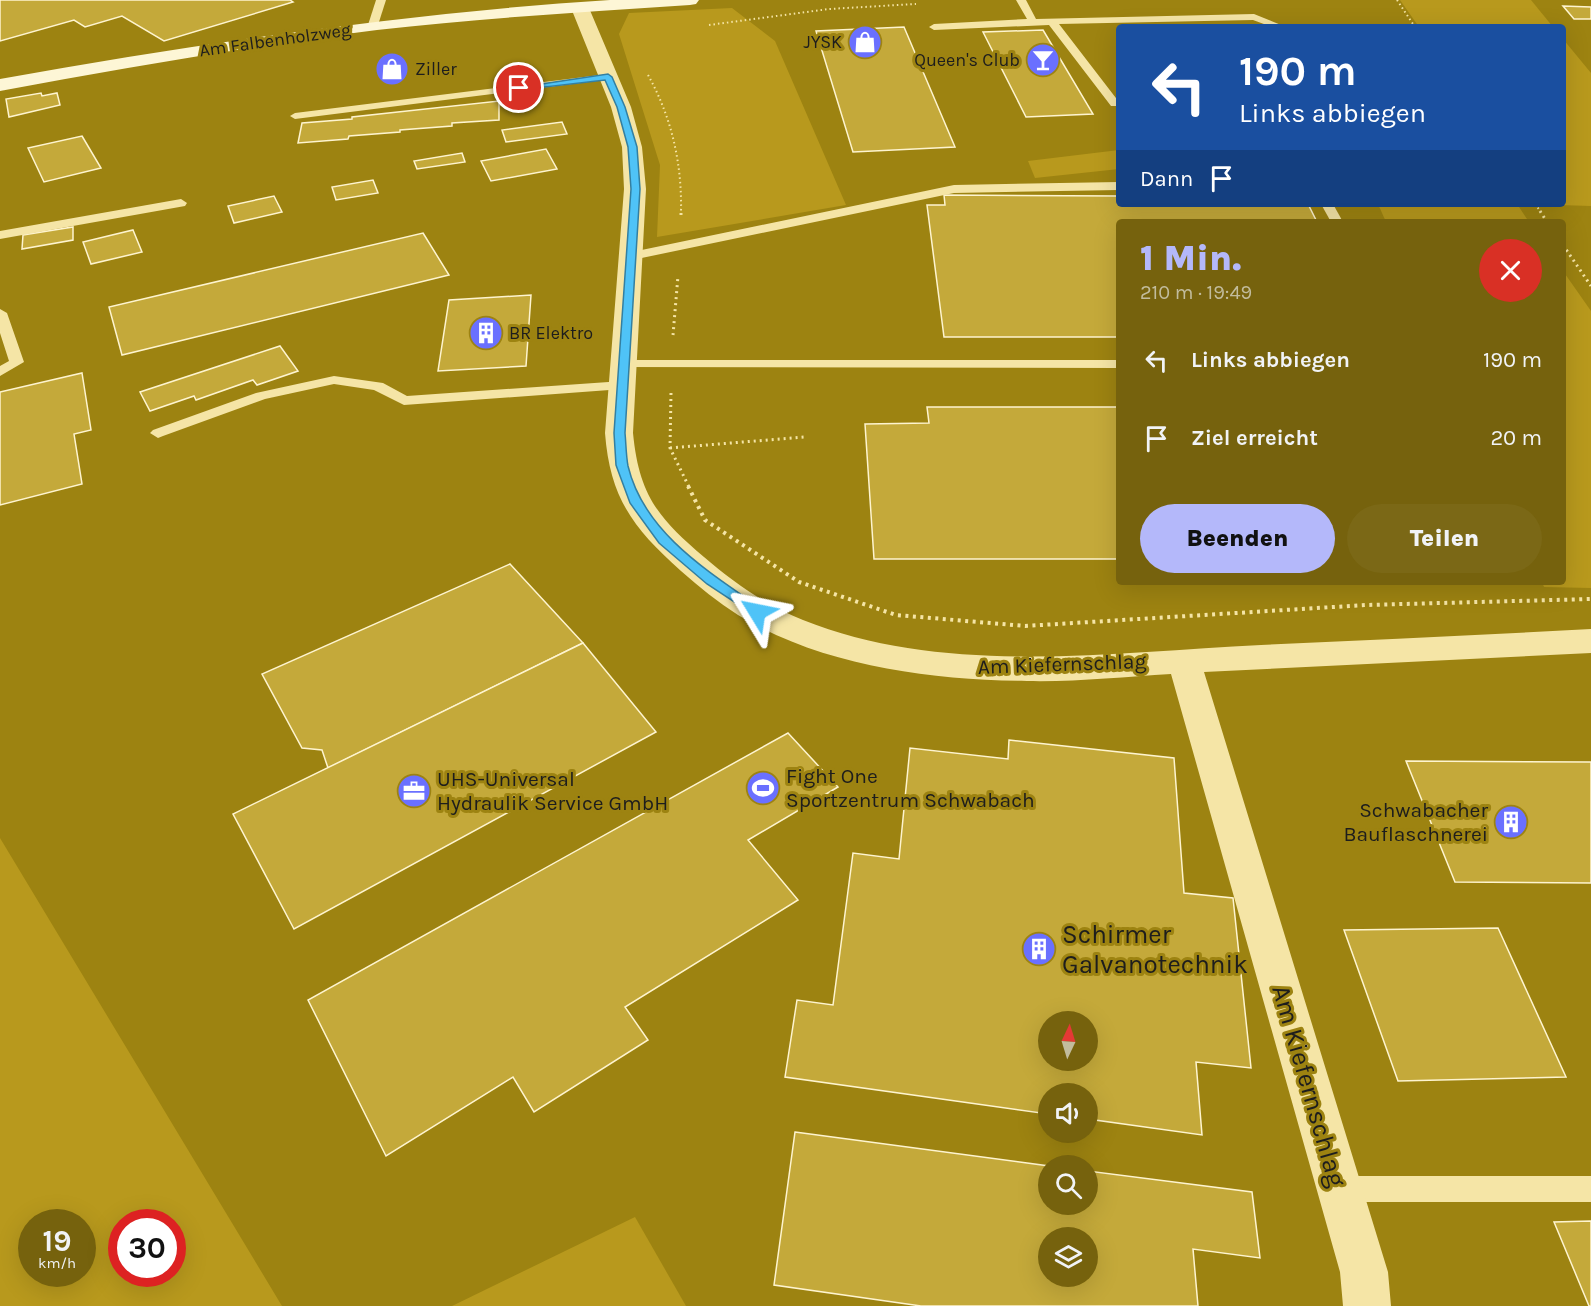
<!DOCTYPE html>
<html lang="de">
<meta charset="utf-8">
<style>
:root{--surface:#76620d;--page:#7b6816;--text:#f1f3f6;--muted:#c2bc9d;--accent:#b4b8fa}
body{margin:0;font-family:Karla,sans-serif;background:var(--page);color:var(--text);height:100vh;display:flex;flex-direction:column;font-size:22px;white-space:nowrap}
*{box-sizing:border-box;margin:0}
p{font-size:20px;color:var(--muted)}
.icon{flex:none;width:33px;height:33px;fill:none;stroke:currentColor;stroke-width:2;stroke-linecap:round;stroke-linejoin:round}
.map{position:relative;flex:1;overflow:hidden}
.details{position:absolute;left:1116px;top:219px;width:450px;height:366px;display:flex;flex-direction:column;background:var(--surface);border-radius:6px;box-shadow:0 6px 24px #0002}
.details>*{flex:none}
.hud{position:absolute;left:1116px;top:24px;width:450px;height:183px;border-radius:6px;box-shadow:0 6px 24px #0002;background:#1a4fa0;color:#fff;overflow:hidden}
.needle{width:39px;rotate:4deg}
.controls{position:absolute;left:1038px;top:1011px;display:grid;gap:12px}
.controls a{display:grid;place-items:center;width:60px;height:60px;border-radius:50%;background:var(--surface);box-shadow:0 6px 24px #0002;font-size:30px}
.speed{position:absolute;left:18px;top:1209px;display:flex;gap:12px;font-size:30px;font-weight:700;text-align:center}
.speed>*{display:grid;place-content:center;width:78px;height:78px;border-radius:50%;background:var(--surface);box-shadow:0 6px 24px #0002;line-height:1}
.speed small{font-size:15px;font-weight:400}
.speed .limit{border:9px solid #d22;background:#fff;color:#111}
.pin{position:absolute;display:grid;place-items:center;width:51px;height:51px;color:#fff;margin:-26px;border:3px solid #fff;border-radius:50%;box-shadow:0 2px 6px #0007}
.me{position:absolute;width:66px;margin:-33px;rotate:305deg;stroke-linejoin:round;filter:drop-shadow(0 0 4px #0008)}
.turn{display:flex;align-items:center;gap:21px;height:126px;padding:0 24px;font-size:27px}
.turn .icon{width:78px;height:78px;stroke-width:2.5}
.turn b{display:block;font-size:42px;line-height:51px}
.then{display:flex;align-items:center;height:57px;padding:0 24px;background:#0003;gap:12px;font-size:22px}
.round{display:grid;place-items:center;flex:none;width:63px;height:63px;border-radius:32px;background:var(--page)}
.summary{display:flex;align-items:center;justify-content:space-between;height:102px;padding:0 24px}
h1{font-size:36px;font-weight:800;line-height:45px;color:var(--accent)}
.primary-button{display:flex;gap:12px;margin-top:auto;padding:12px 24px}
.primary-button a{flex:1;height:69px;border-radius:36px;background:var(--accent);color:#111;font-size:24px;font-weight:800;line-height:69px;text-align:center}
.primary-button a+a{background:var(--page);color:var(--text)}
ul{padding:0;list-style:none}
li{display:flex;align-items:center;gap:18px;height:78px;padding:0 24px}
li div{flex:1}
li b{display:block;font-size:22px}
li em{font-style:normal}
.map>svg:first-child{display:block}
</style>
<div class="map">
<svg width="1591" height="1306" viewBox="0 0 1591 1306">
<rect width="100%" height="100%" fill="#9d8311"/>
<g fill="#b8991d" fill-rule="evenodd">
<path d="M1400,0H1531L1553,27H1419Z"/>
<path d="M732,8L775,41L846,205L657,237L660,165L619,34L629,13Z"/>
<path d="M1563,39L1591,73V206L1526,204H1563Z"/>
<path d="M1119,150V169L1035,178L1028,161Z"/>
<path d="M1378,204H1517L1529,222H1386Z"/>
<path d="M1563,271L1591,311V588L1544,587L1542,582H1563Z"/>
<path d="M0,838L282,1306H0ZM82,1222V1274H32V1222ZM122,1222H172V1274H122Z"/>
<path d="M635,1217L686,1306H452Z"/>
</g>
<g fill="#c4a93a" stroke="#fef4cf" stroke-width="1.5" fill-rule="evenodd">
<path d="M0,0H290L293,2L164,41L122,16L85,27L74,20L0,41Z"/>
<path d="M1563,6L1591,7V19H1574Z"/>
<path d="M904,27L955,147L853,152L816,31Z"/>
<path d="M1043,30L1093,114L1026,117L983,32Z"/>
<path d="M41,93L42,96L57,93L60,105L9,117L6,99Z"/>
<path d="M499,101V120L452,123V126L400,130V132L349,136L348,139L298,143L302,123L352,119V117Z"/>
<path d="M562,122L567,134L506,142L502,130Z"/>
<path d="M82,136L101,168L44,182L28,148Z"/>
<path d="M546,149L557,169L491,181L481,161Z"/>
<path d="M462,153L465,162L417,169L414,161Z"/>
<path d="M373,180L378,193L336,200L332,187Z"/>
<path d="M944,195L1119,196V204H1285L1309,206L1317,222H1119V337H944L927,205H945Z"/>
<path d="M274,196L282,212L234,223L228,206Z"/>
<path d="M73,227V240L22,249L23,235Z"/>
<path d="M133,230L142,252L91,264L83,242Z"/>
<path d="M423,233L449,275L122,355L109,307Z"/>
<path d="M531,295L526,366L438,371L449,300Z"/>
<path d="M280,346L298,371L257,385L253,380L196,400L194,396L150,411L140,392Z"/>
<path d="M82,373L91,430L74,434L82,484L0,505V392Z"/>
<path d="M927,407H1119V559H874L865,424L929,423Z"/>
<path d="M510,564L583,643L328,768L322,750L302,748L262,674Z"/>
<path d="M583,643L656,732L294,929L233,814Z"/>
<path d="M788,733L838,787L748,840L798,900L625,1007L648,1040L534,1112L513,1077L386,1156L308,1000Z"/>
<path d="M1009,740L1174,758L1184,893L1233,898L1251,1068L1196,1062L1202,1135L1088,1119V1094H1048V1114L785,1077L797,1000L833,1005L853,853L899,859L910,748L1008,759ZM1048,1022H1088V1060H1048Z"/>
<path d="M1406,761L1591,762V883L1455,882Z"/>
<path d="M1498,928L1566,1077L1398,1081L1344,930Z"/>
<path d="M795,1132L1049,1166L1048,1204H1088V1171L1252,1192L1260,1258L1193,1249L1198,1306H921L774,1285ZM1048,1238H1088V1276H1048Z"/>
<path d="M1591,1221V1306H1589L1554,1222Z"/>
</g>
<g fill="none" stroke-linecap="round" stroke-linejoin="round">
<g stroke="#f5e5a6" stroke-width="2" stroke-dasharray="1.5 3" stroke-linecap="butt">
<path d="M1397,0L1415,27"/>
<path d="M709,25L829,9L916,4"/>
<path d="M648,75C672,118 682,164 681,212"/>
<path d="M1535,204L1541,212"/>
</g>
<g stroke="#f5e5a6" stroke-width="3" stroke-dasharray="2 4" stroke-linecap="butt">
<path d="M1540,211L1547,222"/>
<path d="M681,215V211"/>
<path d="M1563,245L1591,286"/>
<path d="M673,335L678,276"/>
<path d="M671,393L670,448L689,487"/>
<path d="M670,448L804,437"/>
</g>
<path stroke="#f5e5a6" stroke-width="4" stroke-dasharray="3 4.5" stroke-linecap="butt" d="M688,486L705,520L799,582L896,615L1025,626L1366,605L1591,599"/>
<g fill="#f5e5a6" fill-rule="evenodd">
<path d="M376,0H386L378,25L373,28L368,25Z"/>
<path d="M1016,0H1026L1036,19L1254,14L1286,27H1272L1253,20L1059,24L1119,102V106H1111L1049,25L934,30L929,27L934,24L1027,19Z"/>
<path d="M608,74L613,77L612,79L295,119L290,116L295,113Z"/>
<path d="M1119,182V190L954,193L632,260L626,256L632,252L954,185Z"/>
<path d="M181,199L187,203L185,206L0,239V231Z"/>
<path d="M1321,204H1333L1343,222H1331Z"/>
<path d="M0,309L7,313L24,362L0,376V366L9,361L0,333Z"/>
<path d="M624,360H1119V368L619,367L617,364Z"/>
<path d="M334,376L383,383L407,396L623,381L630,385L623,389L404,405L374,390L334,384L265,399L163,436L158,438L150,433L153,430L256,393Z"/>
<path d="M1339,1176H1591V1202H1339L1330,1198L1326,1189L1330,1180Z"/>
</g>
<path fill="#f5e5a6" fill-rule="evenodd" d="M580,3L586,4L589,8L631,107L642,147L646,189L633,433C639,495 658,518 704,557C734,583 766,605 803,620C944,677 1113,652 1261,645C1371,640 1481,635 1591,629V653L1204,672L1388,1272L1391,1306H1343L1340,1272L1171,674C1123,677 1075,682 1027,681C930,680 822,666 738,615C718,602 699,587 681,571C633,528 610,498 605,433L624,189L622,147L611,107L571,8L574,4Z"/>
<path fill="#fdf6d6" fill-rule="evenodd" d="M610,0H699L696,4L690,5C586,12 481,18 377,30C251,46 125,68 0,91V79C203,43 405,13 610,0Z"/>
</g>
<path fill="#4fc3f7" stroke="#337fa1" stroke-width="1.5" d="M608,74L612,77L625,107L637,147L640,189L625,433C626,443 626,455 628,466C644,533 709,572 762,609L764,612L762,616L757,617L707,584L659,543L630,503L616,465L614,433L631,189L628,147L617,107L605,80L519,90L515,88Z"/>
<defs>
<symbol id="shop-disc" viewBox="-11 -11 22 22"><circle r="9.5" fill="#6a70ff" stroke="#9d8311"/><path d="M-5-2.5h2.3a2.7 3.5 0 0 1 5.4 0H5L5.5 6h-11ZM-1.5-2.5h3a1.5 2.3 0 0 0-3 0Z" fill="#fff"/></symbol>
<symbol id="bar-disc" viewBox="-11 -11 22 22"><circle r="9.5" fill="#6a70ff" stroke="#9d8311"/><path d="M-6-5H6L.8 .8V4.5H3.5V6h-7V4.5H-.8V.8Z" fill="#fff"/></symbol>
<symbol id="building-disc" viewBox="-11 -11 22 22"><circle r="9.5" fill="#6a70ff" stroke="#9d8311"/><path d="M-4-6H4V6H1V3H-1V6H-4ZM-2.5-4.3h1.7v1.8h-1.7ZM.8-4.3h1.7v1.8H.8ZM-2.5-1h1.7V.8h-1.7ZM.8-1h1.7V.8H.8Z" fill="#fff"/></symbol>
<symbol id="stadium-disc" viewBox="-11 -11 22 22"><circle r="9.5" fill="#6a70ff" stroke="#9d8311"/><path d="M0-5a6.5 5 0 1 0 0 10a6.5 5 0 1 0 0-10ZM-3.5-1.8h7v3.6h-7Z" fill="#fff"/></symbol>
<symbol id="office-disc" viewBox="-11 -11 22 22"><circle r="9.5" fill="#6a70ff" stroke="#9d8311"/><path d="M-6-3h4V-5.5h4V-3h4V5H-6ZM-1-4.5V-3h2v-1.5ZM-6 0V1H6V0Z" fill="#fff"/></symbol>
</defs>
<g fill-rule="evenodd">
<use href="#shop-disc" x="846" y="23" width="38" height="38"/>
<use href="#bar-disc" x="1024" y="41" width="38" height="38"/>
<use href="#shop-disc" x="373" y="50" width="38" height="38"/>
<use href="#building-disc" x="467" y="314" width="38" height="38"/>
<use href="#stadium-disc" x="744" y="769" width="38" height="38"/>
<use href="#office-disc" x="395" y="772" width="38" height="38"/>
<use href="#building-disc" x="1492" y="803" width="38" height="38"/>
<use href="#building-disc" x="1020" y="930" width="38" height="38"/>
</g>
<g text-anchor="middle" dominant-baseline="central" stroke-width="6" stroke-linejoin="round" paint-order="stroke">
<g font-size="18" fill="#1d1d1d" stroke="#9d8311">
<text transform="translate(275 40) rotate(-8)">Am Falbenholzweg</text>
</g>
<g font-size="18" fill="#1d1d1d" stroke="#9d8311" text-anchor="end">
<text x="842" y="42">JYSK</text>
<text x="1020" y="60">Queen's Club</text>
<text x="415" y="69" text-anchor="start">Ziller</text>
<text x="509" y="333" text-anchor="start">BR Elektro</text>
</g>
<g font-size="21" fill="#1d1d1d" stroke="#9d8311">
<text transform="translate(1062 664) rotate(-2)">Am Kiefernschlag</text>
</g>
<g font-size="21" fill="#1d1d1d" stroke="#9d8311" text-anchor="start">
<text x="786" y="776">Fight One<tspan x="786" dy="24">Sportzentrum Schwabach</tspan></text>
<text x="437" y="779">UHS-Universal<tspan x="437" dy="24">Hydraulik Service GmbH</tspan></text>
<text x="1488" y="810" text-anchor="end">Schwabacher<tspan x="1488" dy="24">Bauflaschnerei</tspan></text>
</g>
<g font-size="26" fill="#1d1d1d" stroke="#9d8311" text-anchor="start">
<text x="1062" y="934">Schirmer<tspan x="1062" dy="30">Galvanotechnik</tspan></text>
</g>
<g font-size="26" fill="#1d1d1d" stroke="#9d8311">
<text transform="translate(1309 1086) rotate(74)">Am Kiefernschlag</text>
</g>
</g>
</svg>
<div class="controls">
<a><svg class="needle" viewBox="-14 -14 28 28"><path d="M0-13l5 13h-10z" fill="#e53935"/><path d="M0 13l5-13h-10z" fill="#c2bc9d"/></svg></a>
<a><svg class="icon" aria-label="sound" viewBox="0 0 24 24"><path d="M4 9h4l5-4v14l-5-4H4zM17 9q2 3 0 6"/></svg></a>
<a><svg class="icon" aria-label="search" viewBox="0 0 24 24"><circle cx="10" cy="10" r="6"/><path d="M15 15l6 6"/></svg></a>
<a><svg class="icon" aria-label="layers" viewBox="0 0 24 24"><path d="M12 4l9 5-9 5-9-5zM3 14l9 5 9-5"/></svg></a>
</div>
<div class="speed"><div>19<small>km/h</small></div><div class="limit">30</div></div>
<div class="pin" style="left:519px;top:88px;background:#d93025"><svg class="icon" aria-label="arrive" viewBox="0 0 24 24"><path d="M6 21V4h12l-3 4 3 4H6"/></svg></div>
<svg class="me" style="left:757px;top:612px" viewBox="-20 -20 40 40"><path d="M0-17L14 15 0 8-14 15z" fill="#4fc3f7" stroke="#fff" stroke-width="4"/></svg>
<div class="hud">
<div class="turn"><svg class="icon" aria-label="left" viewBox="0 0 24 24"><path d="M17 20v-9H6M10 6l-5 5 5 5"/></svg><div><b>190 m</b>Links abbiegen</div></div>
<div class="then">Dann<svg class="icon" aria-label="arrive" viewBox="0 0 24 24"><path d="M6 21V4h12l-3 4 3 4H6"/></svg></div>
</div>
<section class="details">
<div class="summary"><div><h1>1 Min.</h1><p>210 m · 19:49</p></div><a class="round" style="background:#d93025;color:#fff"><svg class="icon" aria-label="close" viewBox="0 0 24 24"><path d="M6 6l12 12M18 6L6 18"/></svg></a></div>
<ul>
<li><svg class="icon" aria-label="left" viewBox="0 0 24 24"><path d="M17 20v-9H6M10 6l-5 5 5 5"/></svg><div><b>Links abbiegen</b></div><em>190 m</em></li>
<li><svg class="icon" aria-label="arrive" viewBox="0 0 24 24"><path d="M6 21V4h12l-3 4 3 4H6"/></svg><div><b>Ziel erreicht</b></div><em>20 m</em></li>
</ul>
<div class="primary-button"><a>Beenden</a><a>Teilen</a></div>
</section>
</div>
